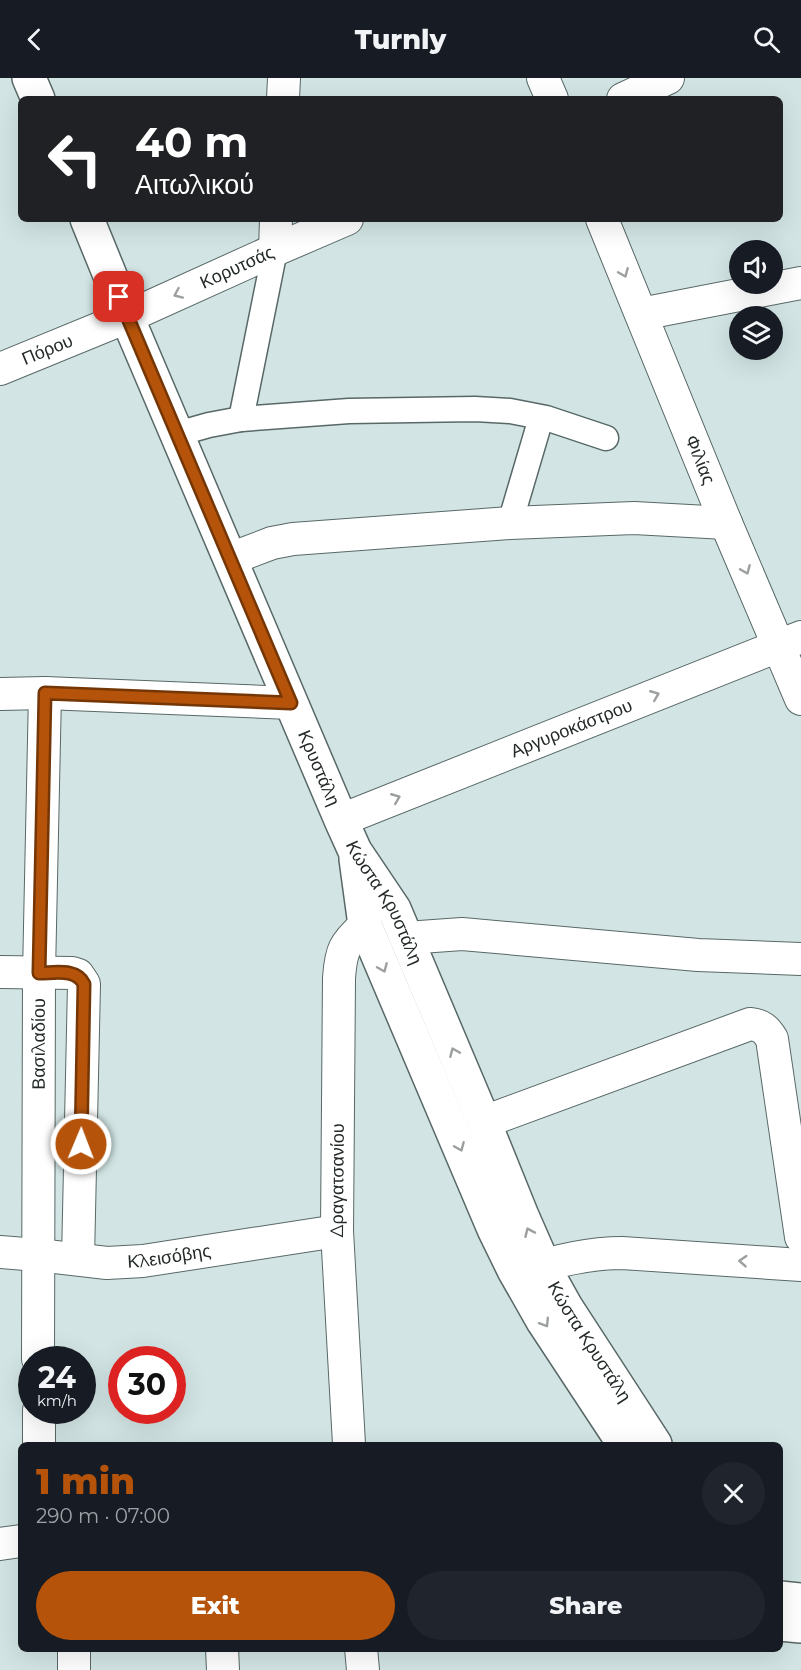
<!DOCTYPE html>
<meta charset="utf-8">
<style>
:root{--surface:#171b24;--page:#20242c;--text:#f1f3f6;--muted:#9ea1a6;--accent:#b45309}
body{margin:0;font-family:Montserrat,sans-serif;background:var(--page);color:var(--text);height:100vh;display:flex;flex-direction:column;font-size:22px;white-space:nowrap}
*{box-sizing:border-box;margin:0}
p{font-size:20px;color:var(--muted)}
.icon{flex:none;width:33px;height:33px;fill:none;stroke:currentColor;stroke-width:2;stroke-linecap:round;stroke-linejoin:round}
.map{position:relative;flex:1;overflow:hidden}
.drawer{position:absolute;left:18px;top:1364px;width:765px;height:210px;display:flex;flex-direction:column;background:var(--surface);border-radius:9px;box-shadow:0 6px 24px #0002}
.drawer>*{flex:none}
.banner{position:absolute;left:18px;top:18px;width:765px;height:126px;border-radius:9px;box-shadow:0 6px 24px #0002;background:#202124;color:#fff;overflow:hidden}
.controls{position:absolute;left:729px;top:162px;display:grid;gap:12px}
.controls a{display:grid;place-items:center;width:54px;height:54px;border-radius:50%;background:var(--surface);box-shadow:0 6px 24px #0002;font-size:30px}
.speed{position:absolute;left:18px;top:1268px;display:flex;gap:12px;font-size:30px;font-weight:700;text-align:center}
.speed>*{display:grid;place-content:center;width:78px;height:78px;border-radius:50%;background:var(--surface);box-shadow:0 6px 24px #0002;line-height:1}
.speed small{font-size:15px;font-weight:400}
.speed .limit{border:9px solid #d22;background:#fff;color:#111}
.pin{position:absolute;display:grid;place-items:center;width:51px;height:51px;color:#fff;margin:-26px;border-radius:12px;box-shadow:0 3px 9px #0006}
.me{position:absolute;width:66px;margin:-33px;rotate:1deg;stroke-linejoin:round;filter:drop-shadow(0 0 4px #0008)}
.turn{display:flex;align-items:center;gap:21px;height:126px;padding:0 18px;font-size:27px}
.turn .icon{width:78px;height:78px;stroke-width:2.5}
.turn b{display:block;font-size:42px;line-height:51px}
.round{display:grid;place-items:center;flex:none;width:63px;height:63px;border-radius:32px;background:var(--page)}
.summary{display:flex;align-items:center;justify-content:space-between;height:102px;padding:0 18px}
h1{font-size:36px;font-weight:800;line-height:45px;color:var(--accent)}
.cta{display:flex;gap:12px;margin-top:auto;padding:12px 18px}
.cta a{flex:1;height:69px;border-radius:36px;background:var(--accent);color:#fff;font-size:24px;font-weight:800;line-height:69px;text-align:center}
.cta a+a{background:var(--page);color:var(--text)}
header{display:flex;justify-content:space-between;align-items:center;height:78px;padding:0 18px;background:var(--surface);font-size:27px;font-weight:800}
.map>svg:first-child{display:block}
</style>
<header><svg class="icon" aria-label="back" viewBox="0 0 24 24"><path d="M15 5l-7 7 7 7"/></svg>Turnly<svg class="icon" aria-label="search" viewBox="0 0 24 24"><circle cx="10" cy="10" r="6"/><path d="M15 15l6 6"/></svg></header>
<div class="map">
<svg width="801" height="1592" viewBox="0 0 801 1592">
<rect width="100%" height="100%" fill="#d2e5e4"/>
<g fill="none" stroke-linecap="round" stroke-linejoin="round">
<defs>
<g id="pedestrian">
<path d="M241,341L275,172"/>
<path d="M177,356L209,347L241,341L349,333L475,331L510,333L546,340L606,360"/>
<path d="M510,445L541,340"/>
</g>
<g id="minor">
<path d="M543,0L552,21"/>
<path d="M283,21L284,0"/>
<path d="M623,21L668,0"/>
<path id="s1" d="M602,141L726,445L801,621"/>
<path d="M275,172L276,141"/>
<path d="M641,236L801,205"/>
<path id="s2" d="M0,291L127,239L275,172L347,141"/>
<path d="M230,481L272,465L293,461L510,445L634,440L726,445"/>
<path d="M0,616L45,615L291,625"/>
<path id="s3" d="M341,742L801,559"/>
<path d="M406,860L462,856L698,877L801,881"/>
<path d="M0,894L72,895L78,897L84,906L78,1181"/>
<path d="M484,1044L750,946C761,947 766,951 772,961L801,1159"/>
<path id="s4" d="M0,1174L38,1177L107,1185L143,1183L337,1153"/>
<path d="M520,1195C554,1183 586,1175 622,1175L801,1187"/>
<path id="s5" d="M38,1281L39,895L45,615"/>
<path d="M39,1332V1366"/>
<path id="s6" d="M349,1366L337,1153L339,900C341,872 344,866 365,847"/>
<path d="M0,1466L21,1463"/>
<path d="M74,1570V1592"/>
<path d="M222,1570L223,1592"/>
<path d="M361,1570L363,1592"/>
</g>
<g id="tertiary">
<path d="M29,0L38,21"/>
<path id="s7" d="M87,141L127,239L341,742L355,773L394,831L484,1044L522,1138L547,1195L566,1229L655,1366"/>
<path d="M356,781L365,847L494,1151L514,1192L543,1243L624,1366"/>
<path d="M780,1520L801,1522"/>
<path d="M780,1546L801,1548"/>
</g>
</defs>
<use href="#pedestrian" stroke="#586867" stroke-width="27"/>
<use href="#minor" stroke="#586867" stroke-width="34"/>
<use href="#tertiary" stroke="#586867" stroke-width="36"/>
<use href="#pedestrian" stroke="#fff" stroke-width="24"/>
<use href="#minor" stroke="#fff" stroke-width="32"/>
<use href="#tertiary" stroke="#fff" stroke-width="33"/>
</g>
<defs><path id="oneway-chevron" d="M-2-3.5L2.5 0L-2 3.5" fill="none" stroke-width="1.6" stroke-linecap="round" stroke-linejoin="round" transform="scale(1.5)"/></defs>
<g stroke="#9c9f9f">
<use href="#oneway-chevron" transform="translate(624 195) rotate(67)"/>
<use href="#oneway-chevron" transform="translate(178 216) rotate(156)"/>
<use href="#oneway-chevron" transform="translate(746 492) rotate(67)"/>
<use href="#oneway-chevron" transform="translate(655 617) rotate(-22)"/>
<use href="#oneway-chevron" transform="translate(396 720) rotate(-22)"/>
<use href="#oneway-chevron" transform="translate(383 890) rotate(67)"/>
<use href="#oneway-chevron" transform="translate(454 974) rotate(-113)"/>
<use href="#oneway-chevron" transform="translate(460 1069) rotate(67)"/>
<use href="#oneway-chevron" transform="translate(529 1154) rotate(-114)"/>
<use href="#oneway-chevron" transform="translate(743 1183) rotate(-176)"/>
<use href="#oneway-chevron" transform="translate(545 1245) rotate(58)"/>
</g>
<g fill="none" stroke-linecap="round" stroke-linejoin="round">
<defs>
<path id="route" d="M81,1066L84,906C76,890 55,895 39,895L45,615L291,625L119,219"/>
</defs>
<use href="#route" stroke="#753606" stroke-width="15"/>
<use href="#route" stroke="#b45309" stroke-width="10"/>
</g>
<g text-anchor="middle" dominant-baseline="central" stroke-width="6" stroke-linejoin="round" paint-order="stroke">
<g font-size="18" fill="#232a29" stroke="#e0f2f1">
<text stroke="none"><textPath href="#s2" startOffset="258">Κορυτσάς</textPath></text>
<text stroke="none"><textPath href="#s2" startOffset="51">Πόρου</textPath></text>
<text stroke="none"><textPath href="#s1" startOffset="260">Φιλίας</textPath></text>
<text stroke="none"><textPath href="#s3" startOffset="248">Αργυροκάστρου</textPath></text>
<text stroke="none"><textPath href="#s7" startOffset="596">Κρυστάλη</textPath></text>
<text stroke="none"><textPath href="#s7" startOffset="746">Κώστα Κρυστάλη</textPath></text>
<text stroke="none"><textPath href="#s5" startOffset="315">Βασιλαδίου</textPath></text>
<text stroke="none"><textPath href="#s6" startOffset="264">Δραγατσανίου</textPath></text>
<text stroke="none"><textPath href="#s4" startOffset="170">Κλεισόβης</textPath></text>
<text stroke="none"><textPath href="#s7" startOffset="1232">Κώστα Κρυστάλη</textPath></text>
</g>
</g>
</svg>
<div class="controls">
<a><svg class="icon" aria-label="sound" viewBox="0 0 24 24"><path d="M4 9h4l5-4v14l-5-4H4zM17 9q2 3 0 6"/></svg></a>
<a><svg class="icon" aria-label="layers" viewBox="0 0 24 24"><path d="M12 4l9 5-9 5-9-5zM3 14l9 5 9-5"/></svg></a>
</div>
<div class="speed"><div>24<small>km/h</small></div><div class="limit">30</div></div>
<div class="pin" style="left:119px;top:219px;background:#d93025"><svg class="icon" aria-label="arrive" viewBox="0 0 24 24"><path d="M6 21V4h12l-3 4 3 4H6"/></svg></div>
<svg class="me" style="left:81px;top:1066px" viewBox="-20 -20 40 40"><circle r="17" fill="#b45309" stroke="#fff" stroke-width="3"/><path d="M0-11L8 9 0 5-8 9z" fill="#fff"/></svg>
<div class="banner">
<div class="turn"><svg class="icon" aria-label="left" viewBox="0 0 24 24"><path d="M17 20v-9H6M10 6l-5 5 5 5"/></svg><div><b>40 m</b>Αιτωλικού</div></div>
</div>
<section class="drawer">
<div class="summary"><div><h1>1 min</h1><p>290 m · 07:00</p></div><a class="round"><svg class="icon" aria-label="close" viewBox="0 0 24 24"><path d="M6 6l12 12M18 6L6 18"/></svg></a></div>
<div class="cta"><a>Exit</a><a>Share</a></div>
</section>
</div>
